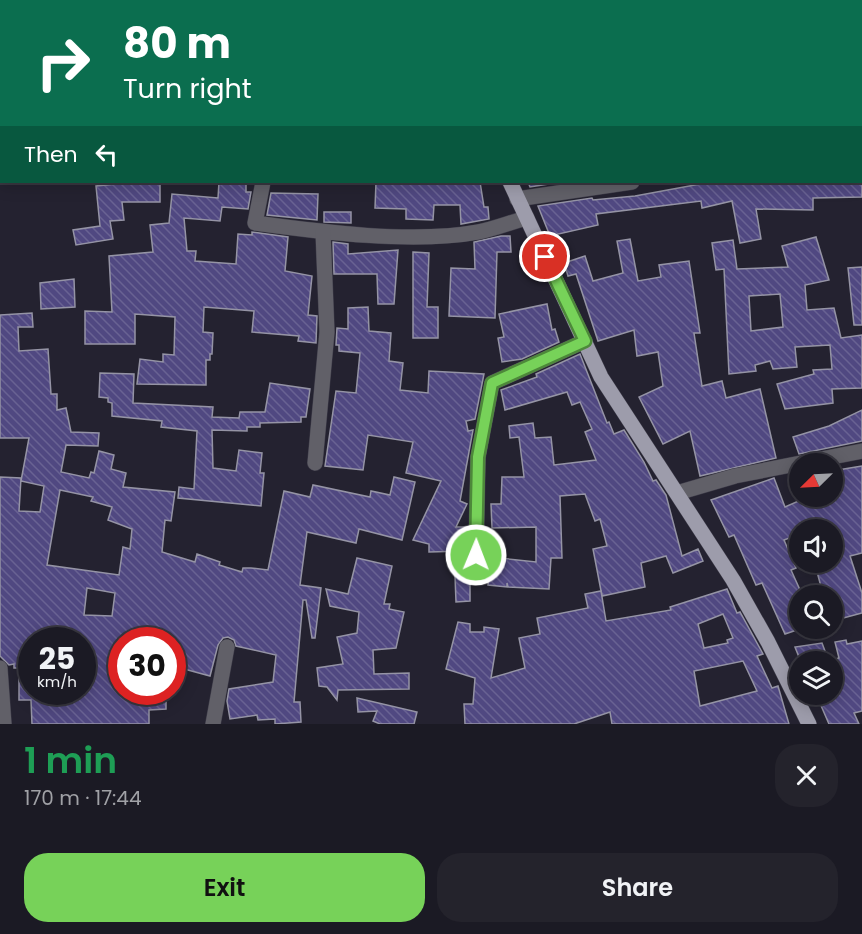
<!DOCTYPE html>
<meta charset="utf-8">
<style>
:root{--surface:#1b1a24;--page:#24232c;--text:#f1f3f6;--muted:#a0a1a6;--line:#393841;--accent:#77d259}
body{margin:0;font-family:Poppins,sans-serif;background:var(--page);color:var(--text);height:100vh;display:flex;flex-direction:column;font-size:22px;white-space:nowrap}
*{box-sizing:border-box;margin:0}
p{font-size:20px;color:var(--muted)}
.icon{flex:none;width:33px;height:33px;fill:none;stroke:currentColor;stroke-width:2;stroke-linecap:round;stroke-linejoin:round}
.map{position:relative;height:724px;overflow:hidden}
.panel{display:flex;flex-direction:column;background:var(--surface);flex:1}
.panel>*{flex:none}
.guide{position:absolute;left:0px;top:0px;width:862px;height:183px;box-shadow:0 3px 15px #0003,0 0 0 2px var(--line);background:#0b6e4f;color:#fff;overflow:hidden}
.needle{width:39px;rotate:246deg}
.fabs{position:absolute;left:789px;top:453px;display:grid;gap:12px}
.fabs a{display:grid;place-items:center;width:54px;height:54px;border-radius:50%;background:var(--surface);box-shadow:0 3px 15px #0003,0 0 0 2px var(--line);font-size:30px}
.speed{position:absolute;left:18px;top:627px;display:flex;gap:12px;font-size:30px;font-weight:700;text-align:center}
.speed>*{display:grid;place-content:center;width:78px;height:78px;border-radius:50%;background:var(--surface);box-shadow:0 3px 15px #0003,0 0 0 2px var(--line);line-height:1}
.speed small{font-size:15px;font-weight:400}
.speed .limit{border:9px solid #d22;background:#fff;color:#111}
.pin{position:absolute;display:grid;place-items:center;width:51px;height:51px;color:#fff;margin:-26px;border:3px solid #fff;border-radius:50%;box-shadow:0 2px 6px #0007}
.me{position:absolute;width:66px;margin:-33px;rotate:1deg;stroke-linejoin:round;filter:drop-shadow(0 0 4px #0008)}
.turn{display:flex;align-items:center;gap:21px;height:126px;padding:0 24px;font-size:27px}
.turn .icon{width:78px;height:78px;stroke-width:2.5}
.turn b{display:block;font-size:42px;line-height:51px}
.then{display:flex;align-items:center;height:57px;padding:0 24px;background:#0003;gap:12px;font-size:22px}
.round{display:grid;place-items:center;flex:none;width:63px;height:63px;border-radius:24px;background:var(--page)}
.summary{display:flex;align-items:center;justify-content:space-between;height:102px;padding:0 24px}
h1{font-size:36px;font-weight:600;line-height:45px;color:#1e9e55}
.cta{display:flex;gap:12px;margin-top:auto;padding:12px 24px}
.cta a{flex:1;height:69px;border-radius:24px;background:var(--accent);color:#111;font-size:24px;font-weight:600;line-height:69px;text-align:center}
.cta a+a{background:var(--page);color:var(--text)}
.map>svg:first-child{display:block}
</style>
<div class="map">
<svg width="862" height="724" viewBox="0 0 862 724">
<defs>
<pattern id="building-back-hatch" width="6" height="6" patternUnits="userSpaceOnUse" patternTransform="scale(1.5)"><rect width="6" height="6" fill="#504881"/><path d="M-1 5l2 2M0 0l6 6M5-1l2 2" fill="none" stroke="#696293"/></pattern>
</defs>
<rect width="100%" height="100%" fill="#242230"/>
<g fill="url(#building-back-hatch)" stroke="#9594a5" stroke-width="1.5" fill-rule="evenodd">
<path d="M138,182H160V202H122L124,220L110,221L113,239L76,245L73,230L100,226L96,186Z"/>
<path d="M219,182H246V192H251L248,209L222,207L220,221L184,218L187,251H196L195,261L236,264L238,234L252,235V232L288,237L285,271L312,276L308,315L317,316L316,343L298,341L299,336L252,332L254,311L204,307L203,332L213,333L212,354H210V360H206V385L137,384L140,359L163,362V354L174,355L175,317L135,314V344H85V311L112,312L109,256L153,252L150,225L169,223L172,194L218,198Z"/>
<path d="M376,182H480L484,207H488L489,219L461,224L460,205H434L433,220L406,219V209L375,208Z"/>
<path d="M528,182H562L530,187Z"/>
<path d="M711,182H862V197L813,198V210L756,209L761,239L740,243L732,201L702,208L701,201L596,214L598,225L550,236L538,206L592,198L593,200L635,196Z"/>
<path d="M271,193L318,194L317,220L267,215Z"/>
<path d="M324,212H351V223L324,222Z"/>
<path d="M501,236H510L511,252H497L495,318L449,316L451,268L475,269L474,242Z"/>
<path d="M816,237L829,280L805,285L807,310L834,308L841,338L862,335V388L832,389L833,403L785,409L777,384L814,374L813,370L832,369L830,345L795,347L797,367L773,369L770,361L755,365L756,371L729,374L724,269L716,270L712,243L733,240L737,269L788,267L782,246ZM780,294L783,327L751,331L749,296Z"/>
<path d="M630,239L638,281L661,277L659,265L689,261L700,333H694L702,386L722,381L726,398L760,389L776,458L700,476L690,431L663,444L639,397L663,386L658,352L637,356L634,330L598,341L576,274L568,276L564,263L585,256L593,281L623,273L617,241Z"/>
<path d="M333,242L348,244V254L398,250L394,304H378L377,274H334Z"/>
<path d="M413,252L429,253L427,307H438V338H413Z"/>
<path d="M862,267V325H854L848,268Z"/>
<path d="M74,279L75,307L41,309L40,283Z"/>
<path d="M547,304L552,330L555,329L559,342L522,359L502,362L498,338L504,337L499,314Z"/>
<path d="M368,307L369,331L391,333L389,361L403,363L400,390L428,393L429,371L484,374L475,419L466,421L468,431L473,430L460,501L467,504L456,527H467L466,551L429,552V544L413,540L441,481L406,473L413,442L368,435L363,470L325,466L336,391L356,393L360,353L339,351V345H336L337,328L348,329V308Z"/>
<path d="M32,313L33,327H18L19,351L48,349L51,394H57V410L66,408L71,432L99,433L98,446L66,445L61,472L89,478L91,472L94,473L99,451L114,455L111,469L126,473L123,487L175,492L171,521L165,520L162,552L195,562L197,554L220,562L219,565L242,572L243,568H251L268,570L284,491L310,497L313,485L370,497L371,491L390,495L394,477L415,482L402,540L359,529L356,543L307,532L300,585L321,588L315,638H312L306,600H303L294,702H300L301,722L275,724V719L258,720L257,715L230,719L227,701L229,689L273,682L276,655L236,646L234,640L228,637L223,638L218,645L210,676L173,666L177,650L172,649V640H122V692H166V709L149,710V724H32L31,700H19V668H14V664L9,665L0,656V477L21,478L19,511L40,512L44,486L21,481L29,438H0V315ZM60,490L93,497L91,501L112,507L108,520L132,529L130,549L123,547L119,575L47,565ZM87,588L115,593L112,616L84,615ZM32,640H82V692H32Z"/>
<path d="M580,354L607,423L609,422L614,434L624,430L644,462L653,481L656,480L666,495L682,556L698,549L703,561L673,573L666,556L641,563L645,587L602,596L593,549L607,546L600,519L595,521L585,494L560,496L562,558H551L549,589L508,587L507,583V587L488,585L491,557L536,562V527L492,528L491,504H501L502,477H524L519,437L510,438L509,426L533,423L535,438L551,437L554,465L596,460L585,432L592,429L580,402L572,405L567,392L505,410L501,390L537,377L536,374Z"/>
<path d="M100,373L134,374L133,403L213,407L212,417L239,418L240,412H265L270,383L310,389L306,417H301V422L260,423V427H247V431L212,430L213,468L236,471L239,450L262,453L260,473H264L261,506L178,498L179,487L194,489L197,431L161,427L162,421L112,416V403L108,402V398L99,397Z"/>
<path d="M862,410V441L799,454L793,437L829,426Z"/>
<path d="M862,466V553L850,556L862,593V613L832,621V592L823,594L816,568L832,563V530H822L821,525L810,530H800V534L784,540L796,568L791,570L800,590V629L785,634L762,583L756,585L734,535L729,537L711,500L774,478L785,507L810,496H832V471Z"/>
<path d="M357,558L392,566L384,604H390L389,609L404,612L396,648L373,650L374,674L409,673V689L338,690L337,700L327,687L319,686L317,668L343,664L337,637L357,633L359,612L330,606L326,589L348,594Z"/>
<path d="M470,575V601L456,602L455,576Z"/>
<path d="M727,589L737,613L740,612L763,654L757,656L772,688L778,686L789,724H612L610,712L574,724H465L464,704H473L475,678L446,669L458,622L470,624V632H484V627L499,629L491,678L525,668L519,638L540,634L537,618L588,608L585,594L601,591L606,621L671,610L670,607ZM723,614L733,638L727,640L728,643L704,648L698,624ZM743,661L757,691L700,706L694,671Z"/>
<path d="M846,640L847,644L862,641V711L854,713L859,724H829L816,694H832V660L839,658L835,642Z"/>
<path d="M822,643L829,662H801L795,647Z"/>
<path d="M357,698L417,712L414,724H380L373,721L377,711L358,712Z"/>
</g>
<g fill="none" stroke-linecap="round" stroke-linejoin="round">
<defs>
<g id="street">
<path d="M255,2L259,0"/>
<path d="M0,37H2"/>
<path d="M861,147H862"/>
<path d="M263,182L255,223C321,232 413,244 478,232C494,229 511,222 527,218"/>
<path d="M517,199L632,182"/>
<path d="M315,463L327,332L323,232"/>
<path d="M677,493L735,476L862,451"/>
<path d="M476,555L478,457L492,383L585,341"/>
<path d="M0,668L4,724"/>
<path d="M213,724L227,647"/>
</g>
<g id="primary">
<path d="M438,0L439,2"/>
<path d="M510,182L601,377L733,580L768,642L809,724"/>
</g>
</defs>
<use href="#street" stroke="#3e3c49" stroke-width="16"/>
<use href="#primary" stroke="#3e3c49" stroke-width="16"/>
<use href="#street" stroke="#616068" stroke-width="15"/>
<use href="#primary" stroke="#9d9cab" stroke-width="15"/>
</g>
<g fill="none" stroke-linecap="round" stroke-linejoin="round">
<defs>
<path id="route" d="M476,555L478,457L492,383L585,341L545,257"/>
</defs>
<use href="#route" stroke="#4d883a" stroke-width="15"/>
<use href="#route" stroke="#77d259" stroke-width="10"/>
</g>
</svg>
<div class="fabs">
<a><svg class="needle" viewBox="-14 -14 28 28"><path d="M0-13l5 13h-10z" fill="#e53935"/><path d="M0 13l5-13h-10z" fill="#a0a1a6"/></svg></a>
<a><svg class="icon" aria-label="sound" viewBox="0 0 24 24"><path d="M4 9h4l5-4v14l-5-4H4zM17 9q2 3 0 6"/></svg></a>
<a><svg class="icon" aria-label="search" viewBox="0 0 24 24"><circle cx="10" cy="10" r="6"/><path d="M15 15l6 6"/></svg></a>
<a><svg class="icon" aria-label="layers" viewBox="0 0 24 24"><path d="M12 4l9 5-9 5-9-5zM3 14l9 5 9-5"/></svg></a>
</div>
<div class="speed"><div>25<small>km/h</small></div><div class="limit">30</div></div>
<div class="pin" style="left:545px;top:257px;background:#d93025"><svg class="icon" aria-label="arrive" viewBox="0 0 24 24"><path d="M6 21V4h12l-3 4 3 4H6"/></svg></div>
<svg class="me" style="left:476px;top:555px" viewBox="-20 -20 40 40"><circle r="17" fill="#77d259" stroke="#fff" stroke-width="3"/><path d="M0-11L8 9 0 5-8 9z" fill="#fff"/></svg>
<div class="guide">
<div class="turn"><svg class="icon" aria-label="right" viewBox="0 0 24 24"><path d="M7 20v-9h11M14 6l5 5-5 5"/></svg><div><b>80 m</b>Turn right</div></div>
<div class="then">Then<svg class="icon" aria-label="left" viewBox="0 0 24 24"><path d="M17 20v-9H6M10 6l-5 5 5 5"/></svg></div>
</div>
</div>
<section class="panel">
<div class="summary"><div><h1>1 min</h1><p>170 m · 17:44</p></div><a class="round"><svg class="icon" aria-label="close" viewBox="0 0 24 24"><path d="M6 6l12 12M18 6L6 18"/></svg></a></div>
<div class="cta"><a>Exit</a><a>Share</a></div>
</section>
